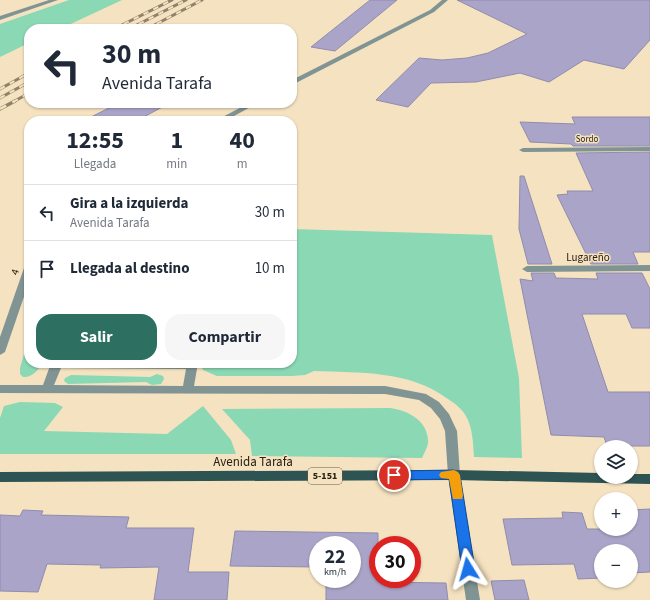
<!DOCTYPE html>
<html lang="es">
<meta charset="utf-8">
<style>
:root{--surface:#fff;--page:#f6f6f7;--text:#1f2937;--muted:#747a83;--line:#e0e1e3;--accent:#2d7062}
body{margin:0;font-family:"Source Sans 3",sans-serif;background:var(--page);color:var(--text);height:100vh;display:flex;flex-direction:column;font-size:15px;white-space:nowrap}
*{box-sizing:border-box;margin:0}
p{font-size:13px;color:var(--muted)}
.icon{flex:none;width:22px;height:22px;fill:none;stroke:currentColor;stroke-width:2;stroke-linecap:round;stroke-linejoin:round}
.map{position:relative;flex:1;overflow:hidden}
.details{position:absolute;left:24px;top:116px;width:273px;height:252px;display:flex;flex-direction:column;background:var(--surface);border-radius:16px;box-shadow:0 1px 3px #0004}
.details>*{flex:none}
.hud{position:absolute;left:24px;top:24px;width:273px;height:84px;border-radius:16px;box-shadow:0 1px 3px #0004;background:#fff;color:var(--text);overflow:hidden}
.tools{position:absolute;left:594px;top:440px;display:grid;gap:8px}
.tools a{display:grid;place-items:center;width:44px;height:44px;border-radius:50%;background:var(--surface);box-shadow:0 1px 3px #0004;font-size:20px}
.speed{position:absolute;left:309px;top:536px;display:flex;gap:8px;font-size:20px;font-weight:700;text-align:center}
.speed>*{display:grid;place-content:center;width:52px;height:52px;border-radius:50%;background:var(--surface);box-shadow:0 1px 3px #0004;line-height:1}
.speed small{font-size:10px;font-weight:400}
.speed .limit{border:6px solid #d22;background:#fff;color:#111}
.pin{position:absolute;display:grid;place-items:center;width:34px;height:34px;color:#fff;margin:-17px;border:2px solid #fff;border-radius:50%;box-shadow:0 1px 4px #0007}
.me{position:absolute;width:44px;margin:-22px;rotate:352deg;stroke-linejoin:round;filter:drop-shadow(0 0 3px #0008)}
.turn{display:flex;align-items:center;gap:14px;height:84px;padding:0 12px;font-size:18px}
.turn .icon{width:52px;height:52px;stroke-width:2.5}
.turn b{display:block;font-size:28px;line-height:34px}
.eta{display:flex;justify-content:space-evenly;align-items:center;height:68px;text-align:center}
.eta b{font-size:24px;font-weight:700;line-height:28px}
.cta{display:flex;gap:8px;margin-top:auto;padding:8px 12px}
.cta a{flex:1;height:46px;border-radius:16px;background:var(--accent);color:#fff;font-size:16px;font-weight:700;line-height:46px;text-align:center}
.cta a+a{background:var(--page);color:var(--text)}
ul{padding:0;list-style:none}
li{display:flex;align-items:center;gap:12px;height:56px;padding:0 12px;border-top:1px solid var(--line)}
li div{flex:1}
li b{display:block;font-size:15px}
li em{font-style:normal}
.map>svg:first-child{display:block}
</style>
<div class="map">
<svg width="650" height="600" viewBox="0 0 650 600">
<rect width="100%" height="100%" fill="#f5e2c0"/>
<g fill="#8bd8b5">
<path d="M69,0H122L60,29H29V43L0,57V24Z"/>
<path d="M292,229L492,235L519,378L522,458L474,457C473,444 473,430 467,418C463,410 456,404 448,399C409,370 360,373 314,371L305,375L291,376H217L203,370L201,365L204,363H292Z"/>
<path d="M29,336V363H43C38,370 32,378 23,377L20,374V368Z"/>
<path d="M157,374L163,376L164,379L161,384L152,385L146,382L68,384L64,381L65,378L71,375L150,377Z"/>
<path d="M20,402L55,403L63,407L44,431L167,434L203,406L231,440L236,454H0V418L4,406Z"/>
<path d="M390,408C407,410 427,420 428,440C429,445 424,453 422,458L252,456L250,440L222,409Z"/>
</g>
<g fill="#aaa5c8" stroke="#908cad">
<path d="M370,0H397L335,51L311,47Z"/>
<path d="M457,0H650V40L624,69L584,60L549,82L520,73L476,82L431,83L408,107L376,100L419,58L442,60L467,58L488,53L527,34Z"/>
<path d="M119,103H170L136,121H83Z"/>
<path d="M572,117H650V146H573L571,144L530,142L520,122L575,124Z"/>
<path d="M650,152V252H633L638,264H591L557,195L568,194L567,191H593L576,153Z"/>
<path d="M520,176H524L552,264H528L519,229Z"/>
<path d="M531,273H554L556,278L598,279L596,273H642L650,289V328H632L626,314H582L608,392H650V446H607L604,437L551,435L520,279L533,281Z"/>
<path d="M650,509V572L631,573V551H601V578L578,579L574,564L512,565L503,519L563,518L562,512L582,513L587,529H631V510Z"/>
<path d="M23,510L43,511L41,515L129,517L126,528H194L188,572H229L227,600H154L159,567L100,568L101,565L47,564L38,592L0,591V515L20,516Z"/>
<path d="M235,531L378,533V582L446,583L448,600H326V579H352V545H318V567L230,566Z"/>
<path d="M524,580L529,600H495L491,581Z"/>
</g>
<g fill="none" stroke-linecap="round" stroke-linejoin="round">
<g fill="#819494" fill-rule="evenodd">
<path d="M49,0H58L0,20V16Z"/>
<path d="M442,0H448L434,12L292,85V80L430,10Z"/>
<path d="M249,103H258L225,121H215Z"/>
<path d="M650,147V151L523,152L519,150L523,148Z"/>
<path d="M29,265V282L5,352L0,355V337L24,268Z"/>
<path d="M650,265V271L527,272L522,269L527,266Z"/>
<path d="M51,363H198L194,386H385L426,394L439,402L449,414L457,431L460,475L480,600H466L448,475L445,431L440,419L431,408L419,400L385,394L0,393V385H43ZM61,368L186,369L183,386L54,385Z"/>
</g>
<path fill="#2e5353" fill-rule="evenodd" d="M454,470L601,473V477H631V474H650V484L454,480L0,482V472Z"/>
<defs>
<g id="rail-far1">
<path d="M114,29L172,0"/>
<path d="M129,29L186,0"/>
<path d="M147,29L202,0"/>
<path d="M0,89L29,73"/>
<path d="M0,98L29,82"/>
<path d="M13,102L29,93"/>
</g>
<path id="rail" d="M0,109L15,101"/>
</defs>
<use href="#rail-far1" stroke="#8f816a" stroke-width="3"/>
<use href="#rail" stroke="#8f816a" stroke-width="3.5"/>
<use href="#rail-far1" stroke="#f5e2c0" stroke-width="2" stroke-dasharray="5.5" stroke-linecap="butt"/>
<use href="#rail" stroke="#f5e2c0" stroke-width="2.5" stroke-dasharray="7" stroke-linecap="butt"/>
</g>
<path fill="#1a73e8" stroke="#114b97" d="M454,470L458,472L460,475L475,569L473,572L468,574L464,572L462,569L449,479L394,480L390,478L388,475L390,472L394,471Z"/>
<path fill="#f59e0b" d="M454,470L458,472L460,475L463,496L462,499H453L449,479L441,478L439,475L441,472Z"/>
<g text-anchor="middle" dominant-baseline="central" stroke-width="3" stroke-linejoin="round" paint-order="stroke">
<g font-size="9" fill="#292115" stroke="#f5e2c0">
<text x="587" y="139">Sordo</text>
</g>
<rect fill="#f5e2c0" stroke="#665b48" stroke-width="1" x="308" y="468" width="34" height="16" rx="3"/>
<g font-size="10" font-weight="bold" fill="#292115">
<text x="325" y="476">5-151</text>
</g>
<g font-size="11" fill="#292115" stroke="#f5e2c0">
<text x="588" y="257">Lugareño</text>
<text transform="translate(15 272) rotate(-71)">4</text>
</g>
<g font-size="13" fill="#292115" stroke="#f5e2c0">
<text x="253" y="462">Avenida Tarafa</text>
</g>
</g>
</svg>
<div class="tools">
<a><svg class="icon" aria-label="layers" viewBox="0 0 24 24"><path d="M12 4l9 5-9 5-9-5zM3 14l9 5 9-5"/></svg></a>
<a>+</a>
<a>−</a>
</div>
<div class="speed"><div>22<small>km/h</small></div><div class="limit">30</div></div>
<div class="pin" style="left:394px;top:475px;background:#d93025"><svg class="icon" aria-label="arrive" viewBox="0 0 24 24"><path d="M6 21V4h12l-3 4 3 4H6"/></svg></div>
<svg class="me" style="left:468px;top:569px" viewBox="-20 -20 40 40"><path d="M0-17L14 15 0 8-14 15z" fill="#1a73e8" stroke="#fff" stroke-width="4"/></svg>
<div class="hud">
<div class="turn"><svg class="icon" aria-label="left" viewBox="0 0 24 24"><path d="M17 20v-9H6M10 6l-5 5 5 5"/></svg><div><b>30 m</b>Avenida Tarafa</div></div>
</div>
<section class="details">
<div class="eta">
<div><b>12:55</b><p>Llegada</p></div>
<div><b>1</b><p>min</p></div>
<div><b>40</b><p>m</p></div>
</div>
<ul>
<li><svg class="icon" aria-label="left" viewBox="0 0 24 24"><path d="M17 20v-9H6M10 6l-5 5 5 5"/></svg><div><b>Gira a la izquierda</b><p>Avenida Tarafa</p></div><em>30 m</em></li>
<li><svg class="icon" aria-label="arrive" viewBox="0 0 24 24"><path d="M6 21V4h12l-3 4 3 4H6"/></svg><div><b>Llegada al destino</b></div><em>10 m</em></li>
</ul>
<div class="cta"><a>Salir</a><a>Compartir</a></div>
</section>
</div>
